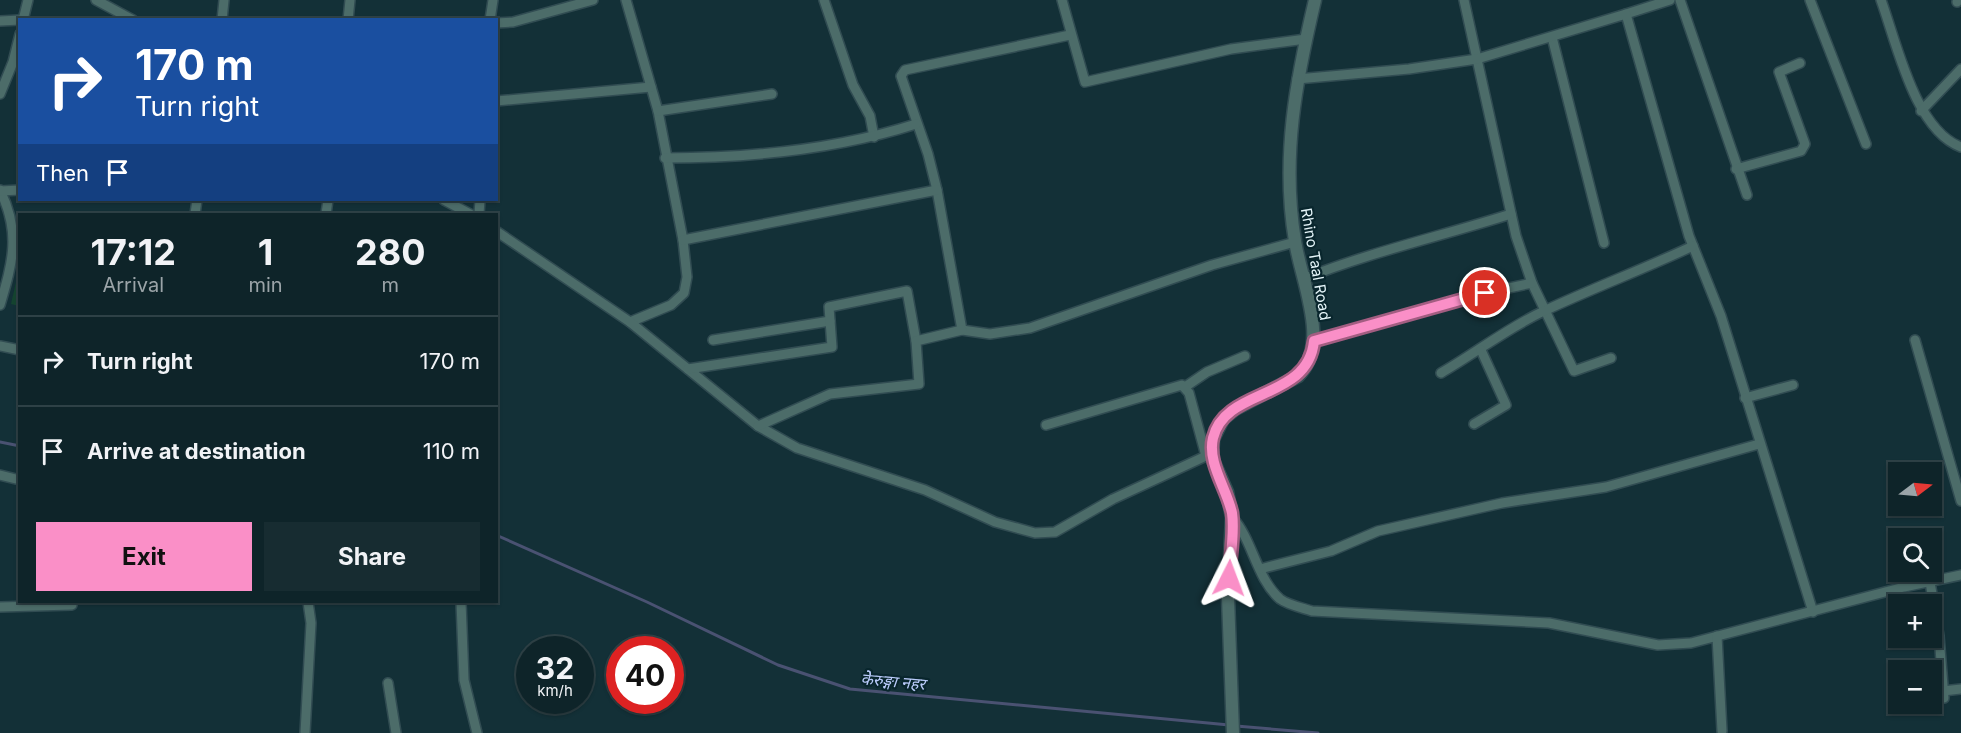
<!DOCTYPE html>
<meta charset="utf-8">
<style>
:root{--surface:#0e2429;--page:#172c31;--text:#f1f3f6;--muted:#9ba4a8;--line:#2e4146;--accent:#fa8fc7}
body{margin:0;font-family:Inter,"Noto Sans Devanagari",sans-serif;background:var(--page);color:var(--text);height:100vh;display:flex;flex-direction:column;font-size:22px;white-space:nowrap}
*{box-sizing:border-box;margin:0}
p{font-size:20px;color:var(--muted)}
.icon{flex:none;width:33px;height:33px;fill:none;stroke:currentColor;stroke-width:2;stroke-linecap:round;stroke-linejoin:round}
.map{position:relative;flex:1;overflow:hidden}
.sheet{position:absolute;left:18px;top:213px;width:480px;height:390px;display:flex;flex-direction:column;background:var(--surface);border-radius:0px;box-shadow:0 2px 4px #0004,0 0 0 2px var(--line)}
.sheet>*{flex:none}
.top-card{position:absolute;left:18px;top:18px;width:480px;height:183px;border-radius:0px;box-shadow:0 2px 4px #0004,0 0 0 2px var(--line);background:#1a4fa0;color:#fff;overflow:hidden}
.needle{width:39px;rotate:74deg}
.buttons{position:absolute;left:1888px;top:462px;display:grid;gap:12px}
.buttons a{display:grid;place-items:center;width:54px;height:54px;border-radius:0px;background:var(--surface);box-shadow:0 2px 4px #0004,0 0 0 2px var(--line);font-size:30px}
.speed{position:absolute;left:516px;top:636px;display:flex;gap:12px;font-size:30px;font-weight:700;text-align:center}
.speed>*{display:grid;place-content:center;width:78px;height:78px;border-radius:50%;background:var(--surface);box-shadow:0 2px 4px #0004,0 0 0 2px var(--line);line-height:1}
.speed small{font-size:15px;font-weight:400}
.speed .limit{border:9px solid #d22;background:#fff;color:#111}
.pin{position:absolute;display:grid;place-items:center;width:51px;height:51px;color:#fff;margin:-26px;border:3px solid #fff;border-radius:50%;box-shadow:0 2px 6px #0007}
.me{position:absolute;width:66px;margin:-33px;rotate:3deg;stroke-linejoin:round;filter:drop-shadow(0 0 4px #0008)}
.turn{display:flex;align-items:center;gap:21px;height:126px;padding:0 18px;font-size:27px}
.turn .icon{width:78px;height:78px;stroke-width:2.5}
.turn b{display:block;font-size:42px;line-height:51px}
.then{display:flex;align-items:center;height:57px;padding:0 18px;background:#0003;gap:12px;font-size:22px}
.eta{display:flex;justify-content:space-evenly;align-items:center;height:102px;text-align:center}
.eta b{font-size:36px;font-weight:700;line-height:42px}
.primary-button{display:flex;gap:12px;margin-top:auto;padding:12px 18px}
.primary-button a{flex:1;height:69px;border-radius:0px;background:var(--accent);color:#111;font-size:24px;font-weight:700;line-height:69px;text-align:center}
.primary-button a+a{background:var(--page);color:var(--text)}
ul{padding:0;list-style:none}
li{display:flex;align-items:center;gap:18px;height:90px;padding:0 18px;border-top:2px solid var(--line)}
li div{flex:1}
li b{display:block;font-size:22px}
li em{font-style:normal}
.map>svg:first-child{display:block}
</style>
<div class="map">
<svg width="1961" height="733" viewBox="0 0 1961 733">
<rect width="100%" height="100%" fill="#133037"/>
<path fill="#154430" d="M16,282H19V306L11,304Z"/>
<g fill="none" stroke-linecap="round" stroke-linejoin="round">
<g stroke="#4a5272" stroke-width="3">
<path d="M0,442L20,446"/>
<path d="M496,535L647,602L778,665L850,689L1229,725"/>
<path d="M1236,726L1318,733"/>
</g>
<defs>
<g id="minor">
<path d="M96,0L133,20"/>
<path d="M626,0L658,111L683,240L687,277L684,293L671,305L630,322"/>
<path d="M824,0L853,85L870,116L874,137"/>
<path d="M1062,0L1085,82L1231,49L1306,39"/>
<path d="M1464,0L1516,236L1532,283L1574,371L1611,358"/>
<path d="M1680,0L1747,195"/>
<path d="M1810,0L1866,144"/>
<path d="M1881,0C1897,44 1915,130 1961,147"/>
<path d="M1957,2L1959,0"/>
<path d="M1626,14L1670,0"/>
<path d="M23,20L28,0"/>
<path d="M222,20L224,0"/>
<path d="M348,20L350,0"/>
<path d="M490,20L493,0"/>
<path d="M0,21L20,20"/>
<path d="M496,23L513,22L593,0"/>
<path d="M1070,35L905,70L901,76L928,154L937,190L962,330L990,334L1030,328L1212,265L1295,242"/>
<path d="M1552,37L1604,243"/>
<path d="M1297,79L1409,69L1477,59L1626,14L1689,236L1721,316L1813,612"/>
<path d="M0,94L13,62L20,34"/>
<path d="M496,101L651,87"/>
<path d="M658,111L772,94"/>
<path d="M1921,111L1961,69"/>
<path d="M665,158C750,158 835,150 916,124"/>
<path d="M1736,169L1801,151L1805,144L1779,72L1800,63"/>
<path d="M0,190C21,233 13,261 0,305"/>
<path d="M0,191L20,190"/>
<path d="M444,200L470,214"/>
<path d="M195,214L197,200"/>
<path d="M326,214L328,200"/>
<path d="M479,214L480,200"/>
<path d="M496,231L630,322L758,426L797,448L925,490L995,522L1035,533L1055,532L1113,499L1206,456L1212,458"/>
<path d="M683,240L937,190"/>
<path d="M1303,279C1370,252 1442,236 1511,214"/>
<path d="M713,340L830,321"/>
<path d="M1915,340L1961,501"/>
<path d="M1314,341L1485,293L1532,283"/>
<path d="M0,346L20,350"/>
<path d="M688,369L832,347L829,307L907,291L916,341"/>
<path d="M1441,373C1476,353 1507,328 1544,311C1593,288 1644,269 1693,246"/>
<path d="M1185,387L1207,372L1245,356"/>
<path d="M1745,398L1793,385"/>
<path d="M1474,424L1506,405L1481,350"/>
<path d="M1046,425L1182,385L1189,393L1206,456"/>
<path d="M758,426L830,394L919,384L916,341L962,330"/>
<path d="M0,475L20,480"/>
<path d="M1232,517C1253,540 1256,578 1280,599C1288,605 1303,608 1312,611L1549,623L1658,645L1691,643L1904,587L1961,575"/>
<path d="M1260,569L1331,551L1378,531L1502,503L1606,487L1759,444"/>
<path d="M1930,582L1939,636L1944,698"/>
<path d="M461,602L464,680L477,733"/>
<path d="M0,607L72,605"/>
<path d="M1717,636L1722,731"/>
<path d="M388,683L396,733"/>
<path d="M1943,691L1961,689"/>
<path d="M305,733L311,623L308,602"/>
</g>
<path id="tertiary" d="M1233,733L1228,598L1232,517L1227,492L1212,458L1213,439L1223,419L1235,409L1298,376C1331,344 1301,281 1295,241C1281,158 1296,80 1315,0"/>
</defs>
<use href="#minor" stroke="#314c52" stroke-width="12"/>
<use href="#tertiary" stroke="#314c52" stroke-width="15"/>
<use href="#minor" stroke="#4c6c69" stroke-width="9"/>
<use href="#tertiary" stroke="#4c6c69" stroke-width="12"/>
</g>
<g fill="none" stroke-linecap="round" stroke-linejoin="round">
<defs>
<path id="route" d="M1229,578C1230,558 1235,533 1232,513C1227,489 1207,463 1213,438C1225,387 1308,401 1314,341L1485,293"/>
</defs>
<use href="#route" stroke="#a25d81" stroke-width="15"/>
<use href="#route" stroke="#fa8fc7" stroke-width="10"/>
</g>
<g text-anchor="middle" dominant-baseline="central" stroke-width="4.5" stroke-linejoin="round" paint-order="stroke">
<g font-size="15" fill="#e7f7fb" stroke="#09262d">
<text transform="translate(1316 264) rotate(80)">Rhino Taal Road</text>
</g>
<g font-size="16" font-style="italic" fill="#bacbfa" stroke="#09262d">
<text transform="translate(893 681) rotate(5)">केेरुङ्गा नहर</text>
</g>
</g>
</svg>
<div class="buttons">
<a><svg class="needle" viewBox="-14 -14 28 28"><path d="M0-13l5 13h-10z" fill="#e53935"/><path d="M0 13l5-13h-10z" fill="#9ba4a8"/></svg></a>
<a><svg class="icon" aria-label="search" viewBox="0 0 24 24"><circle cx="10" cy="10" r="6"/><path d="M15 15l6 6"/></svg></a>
<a>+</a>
<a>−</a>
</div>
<div class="speed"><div>32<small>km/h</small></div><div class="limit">40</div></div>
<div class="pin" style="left:1485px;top:293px;background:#d93025"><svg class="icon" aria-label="arrive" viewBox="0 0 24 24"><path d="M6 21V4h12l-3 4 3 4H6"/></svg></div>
<svg class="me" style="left:1229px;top:578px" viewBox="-20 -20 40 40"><path d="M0-17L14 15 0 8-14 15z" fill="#fa8fc7" stroke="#fff" stroke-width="4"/></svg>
<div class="top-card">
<div class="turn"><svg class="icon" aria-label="right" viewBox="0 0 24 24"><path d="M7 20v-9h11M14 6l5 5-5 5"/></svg><div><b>170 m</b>Turn right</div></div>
<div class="then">Then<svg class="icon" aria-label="arrive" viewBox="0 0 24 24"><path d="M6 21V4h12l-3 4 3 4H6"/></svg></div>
</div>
<section class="sheet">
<div class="eta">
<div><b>17:12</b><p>Arrival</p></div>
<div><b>1</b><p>min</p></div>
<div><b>280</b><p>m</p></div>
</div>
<ul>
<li><svg class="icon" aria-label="right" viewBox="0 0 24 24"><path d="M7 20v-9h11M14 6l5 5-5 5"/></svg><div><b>Turn right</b></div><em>170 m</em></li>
<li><svg class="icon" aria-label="arrive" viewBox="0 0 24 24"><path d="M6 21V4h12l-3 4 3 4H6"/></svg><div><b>Arrive at destination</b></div><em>110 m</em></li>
</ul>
<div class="primary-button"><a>Exit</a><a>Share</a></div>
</section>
</div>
